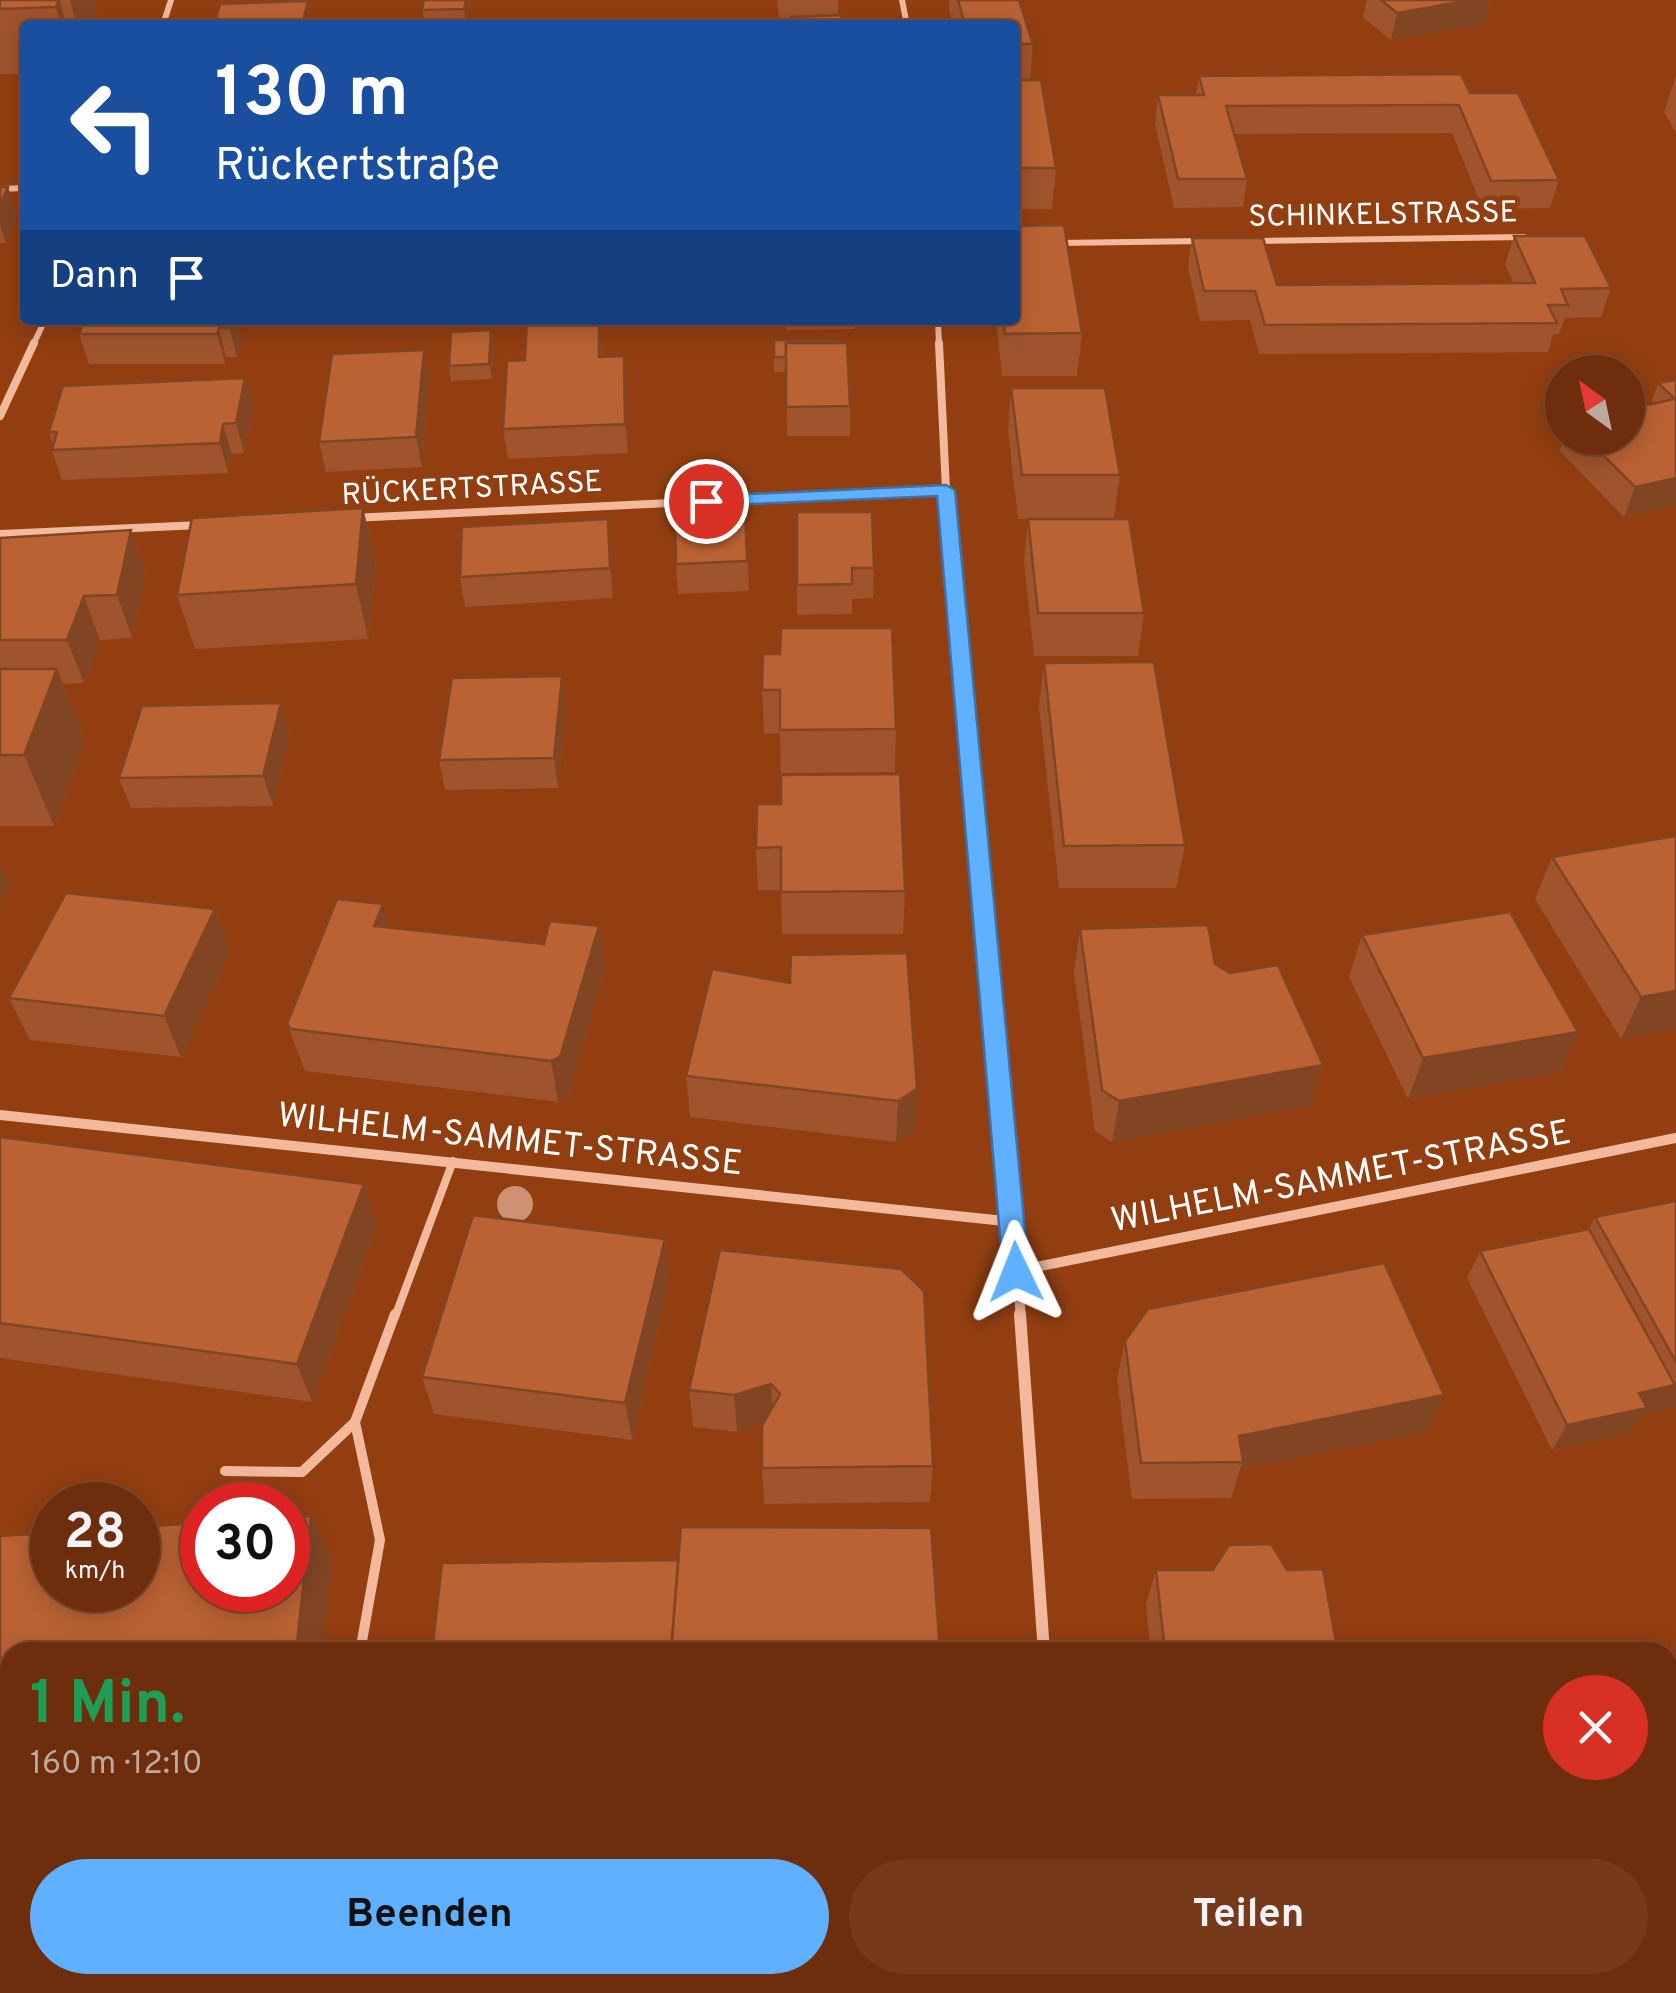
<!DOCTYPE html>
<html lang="de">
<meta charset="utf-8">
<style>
:root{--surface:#6e2e0d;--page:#763a1b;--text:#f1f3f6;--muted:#bfa89d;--line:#804a2e;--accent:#5fb0ff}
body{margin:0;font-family:Overpass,sans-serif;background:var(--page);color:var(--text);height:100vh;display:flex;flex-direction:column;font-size:38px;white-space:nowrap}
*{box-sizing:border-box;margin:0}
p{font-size:32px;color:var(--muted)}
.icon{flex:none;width:55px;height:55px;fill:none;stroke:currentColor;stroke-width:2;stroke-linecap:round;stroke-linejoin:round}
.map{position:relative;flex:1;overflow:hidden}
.panel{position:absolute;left:0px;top:1642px;width:1678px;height:352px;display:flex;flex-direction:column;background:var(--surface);border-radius:30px 30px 0 0;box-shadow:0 5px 25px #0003,0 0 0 2px var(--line)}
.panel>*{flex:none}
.banner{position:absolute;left:20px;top:20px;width:1000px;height:305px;border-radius:10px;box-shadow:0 5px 25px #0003,0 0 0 2px var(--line);background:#1a4fa0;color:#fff;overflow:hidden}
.needle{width:65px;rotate:327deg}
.controls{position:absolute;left:1545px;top:355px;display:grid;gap:20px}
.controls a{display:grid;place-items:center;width:100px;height:100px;border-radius:50%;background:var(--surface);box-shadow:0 5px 25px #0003,0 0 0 2px var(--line);font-size:50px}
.speed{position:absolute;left:30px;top:1482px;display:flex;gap:20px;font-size:50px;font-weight:700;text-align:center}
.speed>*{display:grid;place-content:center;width:130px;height:130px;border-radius:50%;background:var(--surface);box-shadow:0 5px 25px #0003,0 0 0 2px var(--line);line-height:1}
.speed small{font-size:25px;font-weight:400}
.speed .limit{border:15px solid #d22;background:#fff;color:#111}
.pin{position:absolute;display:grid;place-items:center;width:85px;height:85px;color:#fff;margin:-42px;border:5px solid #fff;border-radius:50%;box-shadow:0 2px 10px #0007}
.me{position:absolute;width:110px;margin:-55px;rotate:358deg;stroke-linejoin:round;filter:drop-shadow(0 0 8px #0008)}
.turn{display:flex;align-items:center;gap:35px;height:210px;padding:0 30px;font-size:45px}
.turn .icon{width:130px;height:130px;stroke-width:2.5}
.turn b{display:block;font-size:70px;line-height:85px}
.then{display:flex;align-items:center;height:95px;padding:0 30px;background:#0003;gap:20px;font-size:38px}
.round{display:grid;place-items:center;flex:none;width:105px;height:105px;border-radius:52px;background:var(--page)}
.overview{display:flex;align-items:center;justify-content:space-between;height:170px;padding:0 30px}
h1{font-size:60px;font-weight:700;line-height:75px;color:#1e9e55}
.action{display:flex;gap:20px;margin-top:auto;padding:20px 30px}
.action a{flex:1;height:115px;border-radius:60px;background:var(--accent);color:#111;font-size:40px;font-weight:700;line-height:115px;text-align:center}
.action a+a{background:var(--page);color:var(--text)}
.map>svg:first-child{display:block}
</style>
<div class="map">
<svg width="1676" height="1993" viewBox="0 0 1676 1993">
<rect width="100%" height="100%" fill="#923e11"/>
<path fill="#b25222" d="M0,1924H10V1985H919L920,1993H0Z"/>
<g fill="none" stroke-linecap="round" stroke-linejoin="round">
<path stroke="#f3b99d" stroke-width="8" d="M395,1317L453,1161"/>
<g stroke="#f3b99d" stroke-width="10">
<path d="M225,1471L302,1472L355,1422"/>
<path d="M360,1652L380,1540L355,1422L395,1314"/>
</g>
<g stroke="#f3b99d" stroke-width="6">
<path d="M902,0L907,25"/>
<path d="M163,25L171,0"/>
<path d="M0,189L25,188"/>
<path d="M1251,241L1524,237"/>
<path d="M1056,243L1204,241"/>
<path d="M938,320L939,345"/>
<path d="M33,345L45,320"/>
</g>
<g stroke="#f3b99d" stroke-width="8">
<path d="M939,343L946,490L973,776"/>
<path d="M0,416L34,343"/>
<path d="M352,518L946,490"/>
<path d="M0,534L201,525"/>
</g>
<g stroke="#f3b99d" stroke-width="10">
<path d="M972,774L1021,1317"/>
<path d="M0,1115L1014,1222"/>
<path d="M1016,1271L1676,1138"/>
</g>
<g stroke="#f3b99d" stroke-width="12">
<path d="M1020,1314L1044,1652"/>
<path d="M1069,1985L1070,1993"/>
</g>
</g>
<circle fill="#cd9273" cx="515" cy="1204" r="18"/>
<g fill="#a0542d">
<path d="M0,0H94L101,25H25V74H0Z"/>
<path d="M470,0L466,23L425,24L422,10Z"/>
<path d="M777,0H838V16L842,25H780Z"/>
<path d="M949,0H1019L1033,44L1030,80L1056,168L1052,209H1015V25H953L949,10Z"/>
<path d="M1367,0H1490L1484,24L1391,40L1363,17Z"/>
<path d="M1199,76L1470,93L1559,180L1550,208L1483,209L1452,133L1234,134L1247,179L1243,207L1174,208L1155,123L1158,95H1196Z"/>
<path d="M1676,76V133L1664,112Z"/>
<path d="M0,187H8L17,216L6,243H0Z"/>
<path d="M1514,236L1611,288L1601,317L1565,318L1559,334H1553L1548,352L1259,354L1250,320L1200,321L1188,267L1192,238L1277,285L1514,283L1505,265Z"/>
<path d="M786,320H855V329L786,330Z"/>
<path d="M996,320H1015L1082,333L1077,376H1002Z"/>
<path d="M239,324L243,341L237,357H226L225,364H89L79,334Z"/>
<path d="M601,340L602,357L626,386L628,453L508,459L503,429L525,360Z"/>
<path d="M774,340L850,406V436H787L786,372H774Z"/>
<path d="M493,345L492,379L451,381L449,366Z"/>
<path d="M429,379L422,467L326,472L319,442Z"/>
<path d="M1676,380V505L1624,517L1560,451L1564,438H1628L1651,404L1658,383Z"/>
<path d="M1011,388L1120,475L1114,518L1018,519L1008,431Z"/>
<path d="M253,408L244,453L232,454L228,473L62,480L52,450L53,445L49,432Z"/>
<path d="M363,508L376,563L368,639L195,649L177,595Z"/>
<path d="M745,510L749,591L678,594L676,564Z"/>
<path d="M797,512L874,568L873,598L852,599V614L797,615Z"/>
<path d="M608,519L611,549L613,598L465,607L460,577Z"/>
<path d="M1028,519L1144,613L1138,656H1034L1024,562Z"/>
<path d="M131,530L145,573L132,638L100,640L84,683L63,684L85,740L54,826H0V538Z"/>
<path d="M763,654L896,729L895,772L781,773L780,733L764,734L762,690Z"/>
<path d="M1044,663L1185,845L1176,888H1059L1039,706Z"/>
<path d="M281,703L289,734L273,806L131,808L119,778Z"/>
<path d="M566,706L558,788L445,790L439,760Z"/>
<path d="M757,804L905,891L903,934H782L781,890H758L756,848Z"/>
<path d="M1676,836V1029L1621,1039L1535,899L1552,857Z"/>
<path d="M383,904L389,928L605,968L567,1098L558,1102L305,1071L287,1024Z"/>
<path d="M215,909L230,951L181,1057L30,1040L9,998Z"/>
<path d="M1080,929L1215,964L1323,1065L1310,1106L1112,1142L1095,1131L1074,972Z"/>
<path d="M1362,935L1578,1032L1559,1073L1408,1099L1349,977Z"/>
<path d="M907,953L915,1130L896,1142L690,1117L686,1076L790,983Z"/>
<path d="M0,1137L364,1184L377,1224L312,1402L0,1358Z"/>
<path d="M1676,1201V1407L1643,1414L1630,1433L1552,1450L1467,1278L1480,1251L1589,1229L1595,1217Z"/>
<path d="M665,1239L669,1278L632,1440L434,1414L422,1377Z"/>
<path d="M720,1250L933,1466L930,1502L764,1504L762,1468L763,1424L737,1432L693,1427L689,1390Z"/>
<path d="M1125,1341L1426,1432L1240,1469L1231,1498L1132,1499L1117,1378Z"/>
<path d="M0,1536L332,1560L10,1652V1837L0,1838Z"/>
<path d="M1156,1570H1287L1336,1642L1364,1652H1151L1146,1604Z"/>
</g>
<g fill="#824524">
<path d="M59,0L67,25H61L56,7Z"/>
<path d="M70,0H94L101,25H77Z"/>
<path d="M466,0H470L466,23L464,9Z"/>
<path d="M1471,0H1490L1484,24L1391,40L1397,13Z"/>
<path d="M308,1L313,25H302Z"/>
<path d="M8,187L17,216L6,243L0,225V205Z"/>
<path d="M227,320H240L239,324L243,341L237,357Z"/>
<path d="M599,320L601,340L602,387L599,357Z"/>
<path d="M219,328L226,357L225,364L217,334Z"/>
<path d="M491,330L493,345L492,379L489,364Z"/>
<path d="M424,350L429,379L422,467L416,437Z"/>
<path d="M624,356L626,386L628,453L625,424Z"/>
<path d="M245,378L253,408L244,453L236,423Z"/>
<path d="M223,424L232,454L228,473L220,443Z"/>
<path d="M1676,478V505L1624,517L1635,487Z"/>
<path d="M363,508L376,563L368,639L356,584Z"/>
<path d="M608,519L611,549L613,598L610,568Z"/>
<path d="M131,530L145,573L132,638L117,595Z"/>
<path d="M84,596L100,640L84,683L67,640Z"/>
<path d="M57,669L85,740L54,826L24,755Z"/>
<path d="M562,676L566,706L558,788L554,758Z"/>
<path d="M281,703L289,734L273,806L263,776Z"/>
<path d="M0,864L9,882L0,906Z"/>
<path d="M383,904L394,946L374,926Z"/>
<path d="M215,909L230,951L181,1057L164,1016Z"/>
<path d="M599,926L605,968L567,1098L558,1102L551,1061Z"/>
<path d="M1676,991V1029L1621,1039L1641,997Z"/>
<path d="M1578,1032L1559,1073L1408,1099L1423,1058Z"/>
<path d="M1323,1065L1310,1106L1112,1142L1119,1101Z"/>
<path d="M917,1089L915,1130L896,1142L898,1101Z"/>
<path d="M364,1184L377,1224L312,1402L297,1364Z"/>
<path d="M665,1239L669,1278L632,1440L625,1403Z"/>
<path d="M1676,1383V1407L1658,1411Z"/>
<path d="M771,1384L773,1421L737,1432L734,1395Z"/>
<path d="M1675,1385L1658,1411L1643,1414L1630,1433L1552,1450L1567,1425L1639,1393Z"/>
<path d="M1444,1395L1426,1432L1240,1469L1243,1462L1239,1436Z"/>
<path d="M311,1516L332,1560L322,1652H296Z"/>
</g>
<g fill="#ba6234" stroke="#824524" stroke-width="2.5">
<path d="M0,0H59L56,7L0,9Z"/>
<path d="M424,0H466L464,9L422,10Z"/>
<path d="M958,0H1019L1033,44H1015V25H965Z"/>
<path d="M1381,0H1471L1397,13Z"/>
<path d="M308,1L302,25H214L220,4Z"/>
<path d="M841,15L842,25H792L791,17Z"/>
<path d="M1461,74L1470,93H1518L1559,180L1491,181L1459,105L1226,106L1247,179H1178L1158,95H1204L1199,76Z"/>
<path d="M1015,80H1041L1056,168H1015Z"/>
<path d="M0,187H8L0,205Z"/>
<path d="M1064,225L1082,333L1005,334L1003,320H1015V226Z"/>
<path d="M1514,236H1585L1611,288L1561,289L1568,305H1548L1557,323L1265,325L1255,291H1204L1192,238H1263L1277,285L1535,283Z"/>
<path d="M85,320H232L230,328H219L217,334H79Z"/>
<path d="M527,320H599V357L624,356L625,424L503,429L507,361L525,360Z"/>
<path d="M491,330L489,364L449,366L451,332Z"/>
<path d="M774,340H840L841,343H786V357H774Z"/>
<path d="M786,343H847L850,406L786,407Z"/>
<path d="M424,350L416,437L319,442L332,354Z"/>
<path d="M245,378L236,423L223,424L220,443L52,450L57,432H49L63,386Z"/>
<path d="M1676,380V478L1635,487L1586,438H1628V409L1675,399L1658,383Z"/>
<path d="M1011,388H1105L1120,475H1022Z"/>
<path d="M363,508L356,584L177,595L192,518Z"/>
<path d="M745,510L747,561L676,564L675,513Z"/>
<path d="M797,512H872L874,568H852V584L797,585Z"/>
<path d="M608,519L610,568L460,577L462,527Z"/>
<path d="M1028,519H1129L1144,613H1038Z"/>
<path d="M131,530L117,595L84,596L67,640H0V538Z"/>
<path d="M781,628H892L896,729L780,730V690H762L763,654H780Z"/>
<path d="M1154,662L1185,845L1064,846L1044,663Z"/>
<path d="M0,669H57L24,755H0Z"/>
<path d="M562,676L554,758L439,760L452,678Z"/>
<path d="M281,703L263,776L119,778L142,706Z"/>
<path d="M900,774L905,891L781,892V847L756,848L757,804H781V775Z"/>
<path d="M1676,836V991L1641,997L1552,857Z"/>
<path d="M66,893L215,909L164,1016L9,998Z"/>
<path d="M337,899L383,904L374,926L544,944L550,921L599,926L560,1057L551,1061L291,1029L287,1024Z"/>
<path d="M1510,912L1578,1032L1423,1058L1362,935Z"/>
<path d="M1208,925L1215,964L1230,973L1278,965L1323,1065L1119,1101L1102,1090L1080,929Z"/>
<path d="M907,953L917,1089L898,1101L686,1076L712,969L790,983L791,955Z"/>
<path d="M0,1137L364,1184L297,1364L0,1323Z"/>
<path d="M1676,1201V1362L1595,1217Z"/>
<path d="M473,1215L665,1239L625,1403L422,1377Z"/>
<path d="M1589,1229L1675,1385L1639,1393L1647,1408L1567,1425L1480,1251Z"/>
<path d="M720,1250L901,1269L924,1291L933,1466L762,1468V1426L780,1394L771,1384L734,1395L689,1390Z"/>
<path d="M1384,1263L1444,1395L1239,1436L1243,1462L1141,1463L1125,1341L1148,1309Z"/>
<path d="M311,1516L296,1652H10V1799H0V1536L52,1533V1590H138V1527L202,1523V1590H288V1517Z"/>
<path d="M681,1527L931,1528L940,1652H671Z"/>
<path d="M1271,1544L1287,1570L1323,1569L1336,1642L1362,1641L1364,1652H1165L1156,1570H1213L1229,1545Z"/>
<path d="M678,1560L671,1652H432L442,1563Z"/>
</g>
<path fill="#5fb0ff" stroke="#3e72a6" stroke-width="2.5" d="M946,485L955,490L1029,1272L1016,1282L1003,1272L937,496L706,506L697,501L706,496Z"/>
<g text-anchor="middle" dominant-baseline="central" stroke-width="10" stroke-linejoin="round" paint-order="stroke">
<g font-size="30" fill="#fff" stroke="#923e11">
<text transform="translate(1383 216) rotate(-1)">SCHINKELSTRASSE</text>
<text transform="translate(472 490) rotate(-3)">RÜCKERTSTRASSE</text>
</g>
<g font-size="35" fill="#fff" stroke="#923e11">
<text transform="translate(510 1141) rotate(6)">WILHELM-SAMMET-STRASSE</text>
<text transform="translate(1341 1178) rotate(-11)">WILHELM-SAMMET-STRASSE</text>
</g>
</g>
</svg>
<div class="controls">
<a><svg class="needle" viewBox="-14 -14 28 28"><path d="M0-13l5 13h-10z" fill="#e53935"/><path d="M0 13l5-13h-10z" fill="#bfa89d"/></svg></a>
</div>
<div class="speed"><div>28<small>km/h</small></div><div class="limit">30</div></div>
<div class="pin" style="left:706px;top:501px;background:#d93025"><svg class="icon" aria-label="arrive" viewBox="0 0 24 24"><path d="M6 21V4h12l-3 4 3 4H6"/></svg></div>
<svg class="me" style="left:1016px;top:1272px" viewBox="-20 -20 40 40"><path d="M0-17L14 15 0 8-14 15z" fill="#5fb0ff" stroke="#fff" stroke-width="4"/></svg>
<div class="banner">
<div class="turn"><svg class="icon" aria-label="left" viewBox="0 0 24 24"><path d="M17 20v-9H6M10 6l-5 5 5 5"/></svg><div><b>130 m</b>Rückertstraße</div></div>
<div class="then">Dann<svg class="icon" aria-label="arrive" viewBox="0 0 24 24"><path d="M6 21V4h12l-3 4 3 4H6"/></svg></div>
</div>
<section class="panel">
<div class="overview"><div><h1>1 Min.</h1><p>160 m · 12:10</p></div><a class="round" style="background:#d93025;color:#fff"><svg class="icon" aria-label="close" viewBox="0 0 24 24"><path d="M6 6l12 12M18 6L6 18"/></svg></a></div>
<div class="action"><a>Beenden</a><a>Teilen</a></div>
</section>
</div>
